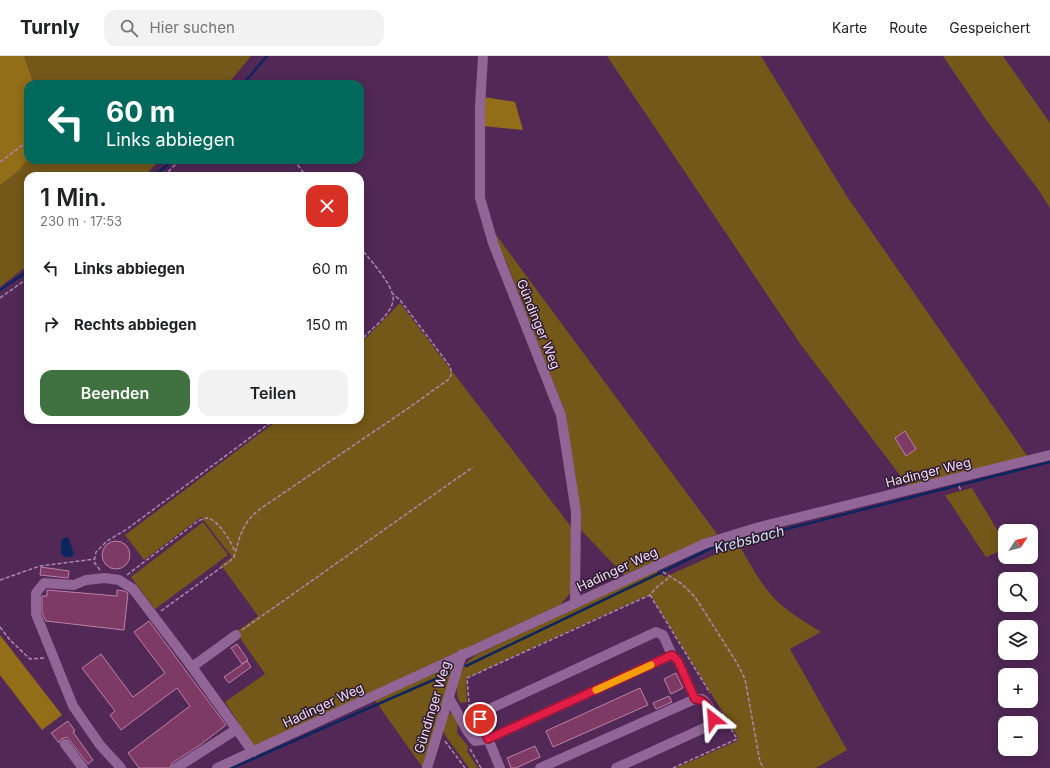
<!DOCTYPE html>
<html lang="de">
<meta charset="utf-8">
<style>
:root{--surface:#fff;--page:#f2f2f2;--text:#202124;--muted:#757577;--line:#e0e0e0;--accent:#407241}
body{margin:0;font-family:Inter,sans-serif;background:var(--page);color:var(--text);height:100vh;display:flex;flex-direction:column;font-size:15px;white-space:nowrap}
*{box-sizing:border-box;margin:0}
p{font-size:13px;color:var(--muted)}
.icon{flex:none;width:22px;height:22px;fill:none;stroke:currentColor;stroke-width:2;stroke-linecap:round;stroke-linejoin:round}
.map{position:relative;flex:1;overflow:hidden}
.drawer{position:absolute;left:24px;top:116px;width:340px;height:252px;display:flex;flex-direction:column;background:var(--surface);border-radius:12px;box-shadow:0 2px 10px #0003}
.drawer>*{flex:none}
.guide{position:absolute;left:24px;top:24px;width:340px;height:84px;border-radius:12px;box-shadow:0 2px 10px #0003;background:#00695c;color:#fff;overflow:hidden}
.needle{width:26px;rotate:54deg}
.tools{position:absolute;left:998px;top:468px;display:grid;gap:8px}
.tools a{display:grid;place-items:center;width:40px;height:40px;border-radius:8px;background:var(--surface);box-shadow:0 2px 10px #0003;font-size:20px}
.pin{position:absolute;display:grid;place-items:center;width:34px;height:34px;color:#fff;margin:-17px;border:2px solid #fff;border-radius:50%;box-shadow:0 1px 4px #0007}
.me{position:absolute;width:44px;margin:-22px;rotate:332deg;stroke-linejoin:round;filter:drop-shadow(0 0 3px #0008)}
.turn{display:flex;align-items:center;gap:14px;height:84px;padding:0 16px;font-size:18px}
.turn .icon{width:52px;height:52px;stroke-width:2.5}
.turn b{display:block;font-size:28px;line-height:34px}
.round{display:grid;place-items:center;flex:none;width:42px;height:42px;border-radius:12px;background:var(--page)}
.overview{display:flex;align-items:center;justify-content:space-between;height:68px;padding:0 16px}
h1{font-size:24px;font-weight:600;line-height:30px}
.button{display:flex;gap:8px;margin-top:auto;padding:8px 16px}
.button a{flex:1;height:46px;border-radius:12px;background:var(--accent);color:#fff;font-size:16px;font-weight:600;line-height:46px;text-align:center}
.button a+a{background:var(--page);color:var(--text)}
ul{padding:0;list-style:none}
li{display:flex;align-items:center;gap:12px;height:56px;padding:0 16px}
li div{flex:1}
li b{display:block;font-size:15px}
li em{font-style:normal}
header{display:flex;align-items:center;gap:24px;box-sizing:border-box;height:56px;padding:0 20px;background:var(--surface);border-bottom:1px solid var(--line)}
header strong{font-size:19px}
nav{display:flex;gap:22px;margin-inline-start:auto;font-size:14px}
.search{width:280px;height:36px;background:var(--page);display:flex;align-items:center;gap:10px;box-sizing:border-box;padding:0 14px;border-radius:12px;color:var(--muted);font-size:15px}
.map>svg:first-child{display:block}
</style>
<header>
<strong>Turnly</strong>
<div class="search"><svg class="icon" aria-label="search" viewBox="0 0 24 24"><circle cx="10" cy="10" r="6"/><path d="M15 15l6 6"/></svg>Hier suchen</div>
<nav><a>Karte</a><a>Route</a><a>Gespeichert</a></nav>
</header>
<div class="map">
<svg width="1050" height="712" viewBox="0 0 1050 712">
<rect width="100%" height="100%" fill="#512856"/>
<g fill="#745819">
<path d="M24,0H251L228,28H34Z"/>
<path d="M607,0H761L846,139L1028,401L909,431L801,289Z"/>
<path d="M943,0H1003L1050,67V152L1040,136L987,65Z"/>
<path d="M28,103V104H160L144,120H28V209L0,231V121Z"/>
<path d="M488,168L717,478L624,519L581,474L566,358L506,205Z"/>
<path d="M400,247L572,472V535L560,549L254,690L225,646L265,618L236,576L258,560L221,509L232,501L201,461L144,504L125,479L278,364H360V288Z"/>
<path d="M972,432L1005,487V493L986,501L945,439Z"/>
<path d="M203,466L228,499L155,553L131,521Z"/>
<path d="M739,488C749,507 759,525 773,541C786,555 805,566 821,576L790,593L847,694L816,712H676L737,685L738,681L650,538L466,622L467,646L461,647C452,639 460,617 466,608C468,604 473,602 476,599L655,514L665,521Z"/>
<path d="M456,605L423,712L374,643Z"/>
<path d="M451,657H454L458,663L457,677L468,690L467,695L478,712H469L445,679L443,674L449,658Z"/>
</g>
<g fill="#926e19">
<path d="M0,0H24L34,28H28V103L19,114L0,129Z"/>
<path d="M484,41L515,46L523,74L482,70Z"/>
<path d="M0,579L62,659L42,674L0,619Z"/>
</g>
<path fill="#0c255e" d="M66,481L69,483L74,498L71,501H66L61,498V484Z"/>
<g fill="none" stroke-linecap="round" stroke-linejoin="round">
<g stroke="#0c255e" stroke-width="2.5">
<path d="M243,28L267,0"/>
<path d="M154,120L173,104"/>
<path d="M0,234L28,215"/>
<path d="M466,610L712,492L1050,406"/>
<path d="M232,712L449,617"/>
</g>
</g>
<g fill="#7c3a65" stroke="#bf81a6">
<path d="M905,375L916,393L906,400L895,382Z"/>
<circle cx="116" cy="499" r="14"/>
<path d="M41,511L69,515L68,522L40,519Z"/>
<path d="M47,534L117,540V534L124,535L128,537L124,574L46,565L42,557V540H47Z"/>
<path d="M149,565L226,669L200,689L172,707L170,712H139L128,697L190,650L177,632L121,674L110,659L115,655L82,612L101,598L133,641L165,617L134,576Z"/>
<path d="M237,588L248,604L242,608L231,592Z"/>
<path d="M247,605L251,611L229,627L224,621Z"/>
<path d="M676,617L683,632L671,638L664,623Z"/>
<path d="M640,632L648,649L553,691L546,675Z"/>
<path d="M669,640L672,646L656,653L653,647Z"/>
<path d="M68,665L75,675L73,676L93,704L88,708L67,681L61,683L59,687L51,677Z"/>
<path d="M535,690L540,701L516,712H511L507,702Z"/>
</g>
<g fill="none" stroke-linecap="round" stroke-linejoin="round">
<g stroke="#aa8aae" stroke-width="1.5" stroke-dasharray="4 2" stroke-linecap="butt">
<path d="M294,104L306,120"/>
<path d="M0,106L28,85"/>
<path d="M164,120L180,104"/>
<path d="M360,191C368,202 396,231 393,245C390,260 370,274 360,285"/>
<path d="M0,242L28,222"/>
<path d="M959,430L961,435"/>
<path d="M100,514L94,506L96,496L107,485L127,473L274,364"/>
<path d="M663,516L682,528L695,541L737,607L745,623L760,706L764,712"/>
<path d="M127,519L198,465C201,464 204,462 207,462C218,463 232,487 235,496"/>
<path d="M0,524L40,510L95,503"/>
<path d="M650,539L710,637"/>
<path d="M161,555L230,505L234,501C240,480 242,467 260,453L410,351L449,323C452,318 452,314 449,309L400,244L393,238"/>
<path d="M0,571L10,584L30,603L44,602"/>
<path d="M242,574L473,411"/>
<path d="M470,658L467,622L650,539L657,531L670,521"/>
<path d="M445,685L465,712"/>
<path d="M470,693L481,712"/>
<path d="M673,712L737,683L721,655"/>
</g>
<g stroke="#926597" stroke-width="10">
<path d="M483,0L480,51V142L493,187L561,359L576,456L575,547"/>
<path d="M192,611L236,579"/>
<path d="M449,642L468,676L475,685L488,683L672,599"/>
<path d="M65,688L83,712"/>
<path d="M121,712L100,689L73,650L36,558V537L44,527L74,529L86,524L105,522L119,524L133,533L192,611L253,696"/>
<path d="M176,712L237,673"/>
<path d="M217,712L704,488L756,472L1050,399"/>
<path d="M427,712L462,598"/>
<path d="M500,712L480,663V659L483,656L656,576L663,579L672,599L678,605L695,643C697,643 699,643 702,643C708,646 714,661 713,668L616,712"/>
<path d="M540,712L695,643"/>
</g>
</g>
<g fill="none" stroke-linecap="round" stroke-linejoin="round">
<defs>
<path id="route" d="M480,663L488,683L672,599L678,605L695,643C707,644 709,653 713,663"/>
</defs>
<use href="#route" stroke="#92132f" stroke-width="10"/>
<use href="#route" stroke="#e11d48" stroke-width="7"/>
<path stroke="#f59e0b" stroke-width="7" d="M596,634L651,609"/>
</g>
<g text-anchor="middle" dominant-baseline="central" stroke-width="3" stroke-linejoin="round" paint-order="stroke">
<g font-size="13" fill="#f5dcf7" stroke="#2c1a2e">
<text transform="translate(539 268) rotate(68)">Gündinger Weg</text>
<text transform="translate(928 416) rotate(-14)">Hadinger Weg</text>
<text transform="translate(617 513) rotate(-25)">Hadinger Weg</text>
<text transform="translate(323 649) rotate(-25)">Hadinger Weg</text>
<text transform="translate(432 651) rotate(-73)">Gündinger Weg</text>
</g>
<g font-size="14" font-style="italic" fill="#d7e1f3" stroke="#2c1a2e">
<text transform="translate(749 483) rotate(-15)">Krebsbach</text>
</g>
</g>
</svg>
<div class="tools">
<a><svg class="needle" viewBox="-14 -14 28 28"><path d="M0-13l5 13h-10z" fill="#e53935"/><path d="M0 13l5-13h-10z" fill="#757577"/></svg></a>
<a><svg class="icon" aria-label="search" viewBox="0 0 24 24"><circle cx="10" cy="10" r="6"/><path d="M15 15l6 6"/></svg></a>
<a><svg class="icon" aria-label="layers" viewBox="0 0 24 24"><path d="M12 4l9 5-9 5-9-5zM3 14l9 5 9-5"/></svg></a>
<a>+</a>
<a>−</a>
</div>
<div class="pin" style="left:480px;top:663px;background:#d93025"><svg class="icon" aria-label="arrive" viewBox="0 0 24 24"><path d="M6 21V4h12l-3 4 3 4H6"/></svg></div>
<svg class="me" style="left:713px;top:663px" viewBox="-20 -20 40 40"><path d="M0-17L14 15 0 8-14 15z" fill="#e11d48" stroke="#fff" stroke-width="4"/></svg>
<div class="guide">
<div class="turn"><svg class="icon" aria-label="left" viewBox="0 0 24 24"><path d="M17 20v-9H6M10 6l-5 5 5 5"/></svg><div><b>60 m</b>Links abbiegen</div></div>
</div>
<section class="drawer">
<div class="overview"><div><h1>1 Min.</h1><p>230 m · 17:53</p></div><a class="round" style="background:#d93025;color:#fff"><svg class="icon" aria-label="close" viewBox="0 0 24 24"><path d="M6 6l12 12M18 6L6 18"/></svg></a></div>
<ul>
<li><svg class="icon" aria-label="left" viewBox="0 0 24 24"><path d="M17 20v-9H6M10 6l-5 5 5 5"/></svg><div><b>Links abbiegen</b></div><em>60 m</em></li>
<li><svg class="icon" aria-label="right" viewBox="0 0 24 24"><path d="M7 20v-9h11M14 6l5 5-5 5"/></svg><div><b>Rechts abbiegen</b></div><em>150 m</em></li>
</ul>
<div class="button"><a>Beenden</a><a>Teilen</a></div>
</section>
</div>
